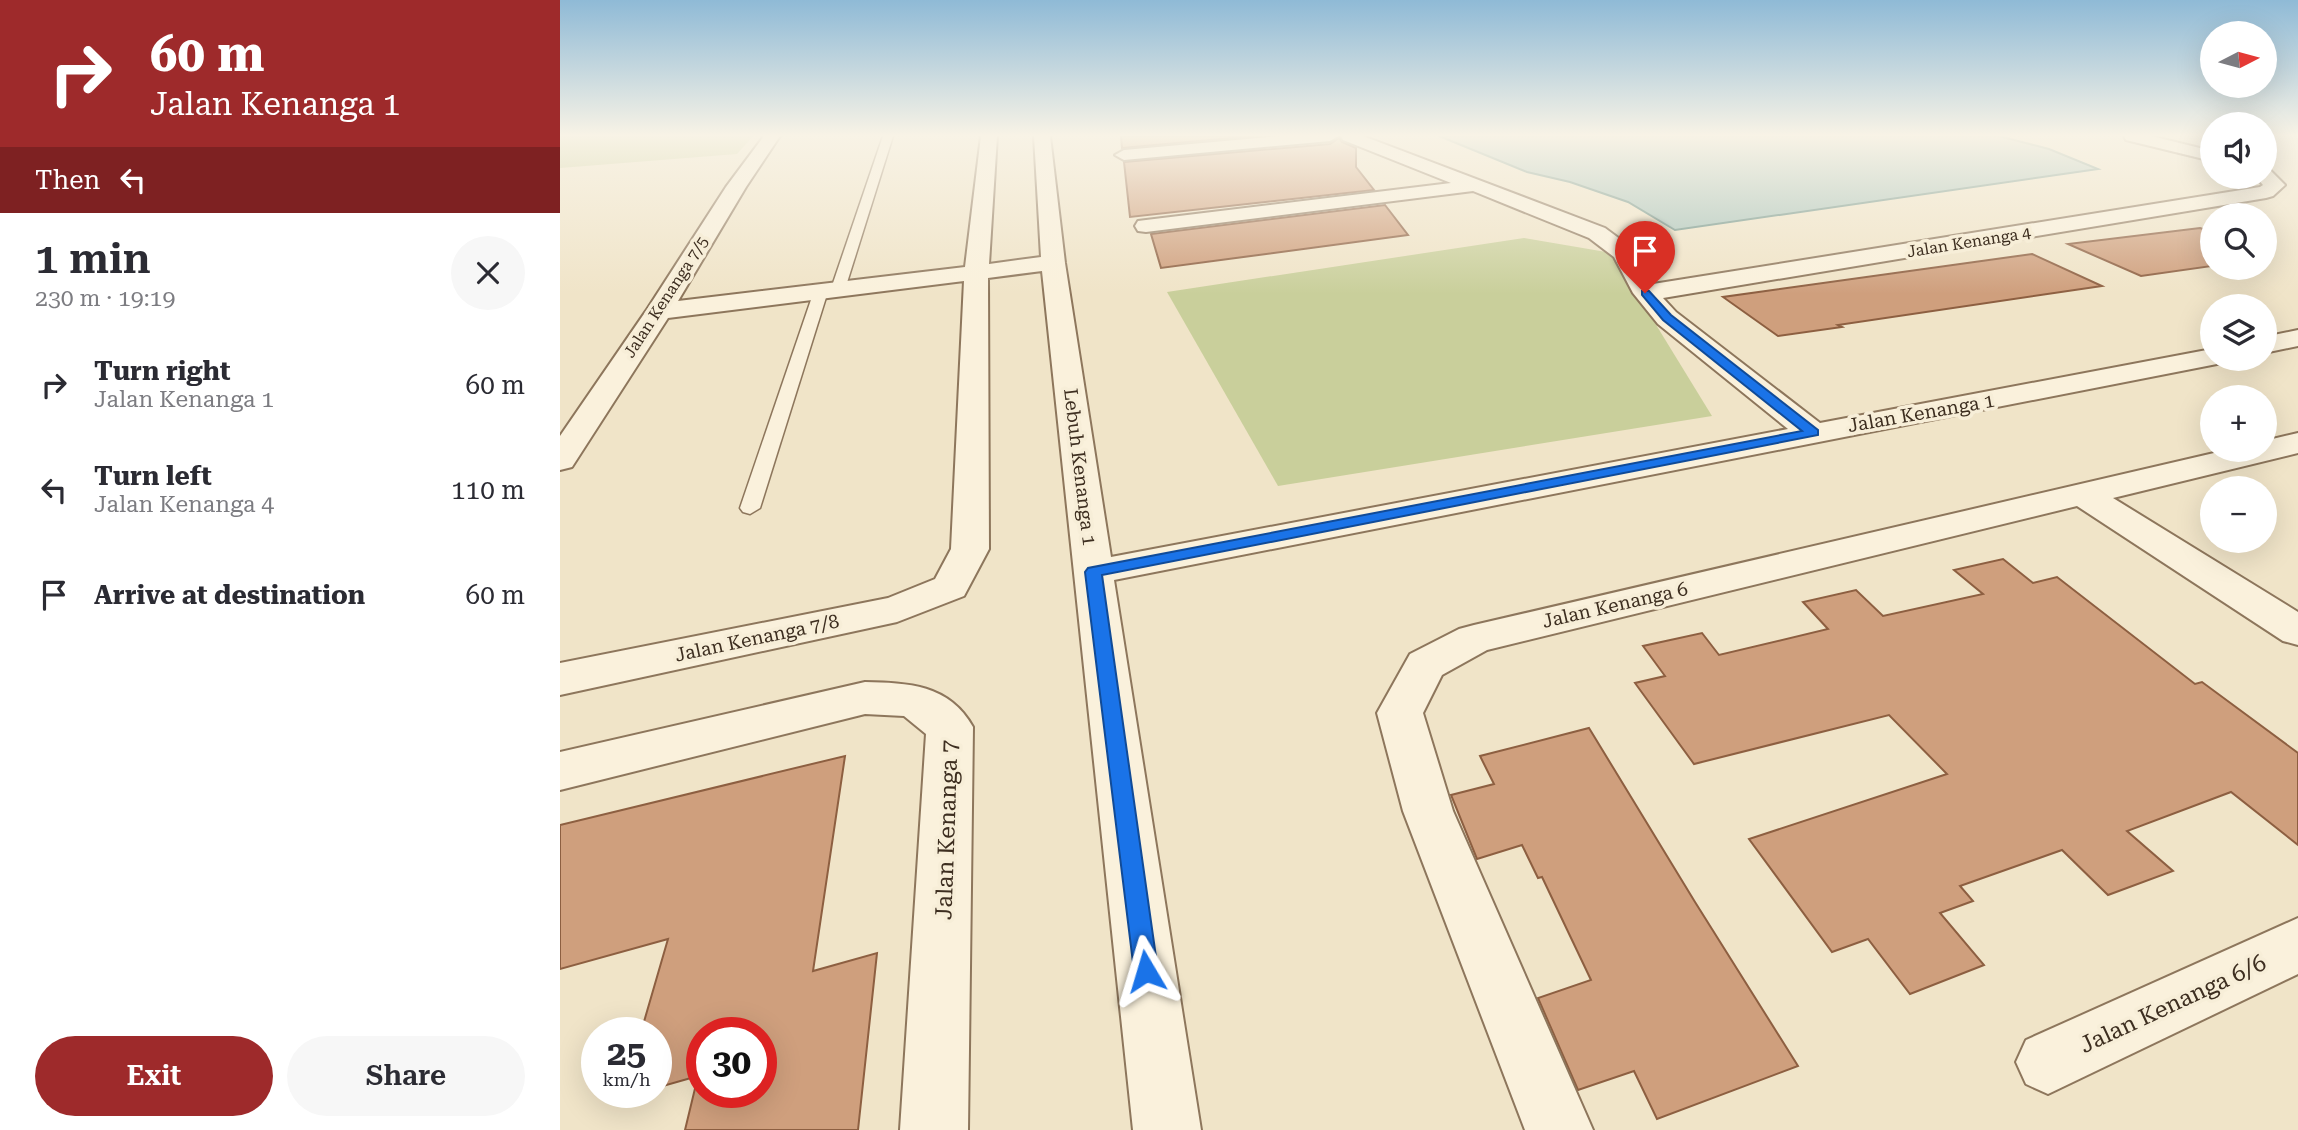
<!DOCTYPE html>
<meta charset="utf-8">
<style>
:root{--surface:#fff;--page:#f7f7f7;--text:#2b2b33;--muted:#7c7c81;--accent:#9e2a2b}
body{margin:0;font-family:"Roboto Serif",serif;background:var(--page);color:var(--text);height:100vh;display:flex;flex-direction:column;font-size:26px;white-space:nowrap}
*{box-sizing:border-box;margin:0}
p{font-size:23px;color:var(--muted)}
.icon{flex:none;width:38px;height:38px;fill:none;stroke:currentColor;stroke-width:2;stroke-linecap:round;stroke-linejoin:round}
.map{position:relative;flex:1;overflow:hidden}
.drawer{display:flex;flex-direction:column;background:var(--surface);width:560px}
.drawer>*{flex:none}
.banner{background:#9e2a2b;color:#fff;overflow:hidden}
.needle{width:46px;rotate:84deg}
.tools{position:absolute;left:1640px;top:21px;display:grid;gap:14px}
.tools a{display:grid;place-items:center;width:77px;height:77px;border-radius:50%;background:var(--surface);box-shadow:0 7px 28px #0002;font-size:35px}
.speed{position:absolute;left:21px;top:1017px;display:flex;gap:14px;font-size:35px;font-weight:700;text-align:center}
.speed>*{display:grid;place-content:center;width:91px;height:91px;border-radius:50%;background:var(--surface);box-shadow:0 7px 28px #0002;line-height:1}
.speed small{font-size:18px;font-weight:400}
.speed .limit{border:10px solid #d22;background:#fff;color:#111}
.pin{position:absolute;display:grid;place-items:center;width:60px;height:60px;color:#fff;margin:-72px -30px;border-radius:50% 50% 50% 0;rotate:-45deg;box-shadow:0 0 7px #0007}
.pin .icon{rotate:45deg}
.me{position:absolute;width:77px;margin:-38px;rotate:353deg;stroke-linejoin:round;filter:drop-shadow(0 0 5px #0008)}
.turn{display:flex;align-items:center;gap:24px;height:147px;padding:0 35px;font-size:32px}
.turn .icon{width:91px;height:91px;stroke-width:2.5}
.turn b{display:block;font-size:49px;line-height:60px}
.then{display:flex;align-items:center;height:66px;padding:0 35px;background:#0003;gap:14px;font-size:26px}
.round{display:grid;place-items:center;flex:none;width:74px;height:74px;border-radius:37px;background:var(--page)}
.overview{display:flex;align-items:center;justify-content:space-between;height:119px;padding:0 35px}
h1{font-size:42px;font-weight:600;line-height:52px}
.cta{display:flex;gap:14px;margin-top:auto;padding:14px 35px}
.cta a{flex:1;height:80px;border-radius:42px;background:var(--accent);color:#fff;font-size:28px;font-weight:600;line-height:80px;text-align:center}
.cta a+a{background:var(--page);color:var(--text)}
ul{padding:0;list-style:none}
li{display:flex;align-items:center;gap:21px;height:105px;padding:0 35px}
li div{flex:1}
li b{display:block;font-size:26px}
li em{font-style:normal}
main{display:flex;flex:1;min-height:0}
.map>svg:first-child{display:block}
</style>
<main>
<section class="drawer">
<div class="banner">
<div class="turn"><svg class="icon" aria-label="right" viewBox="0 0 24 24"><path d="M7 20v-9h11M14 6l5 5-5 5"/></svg><div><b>60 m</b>Jalan Kenanga 1</div></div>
<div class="then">Then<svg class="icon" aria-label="left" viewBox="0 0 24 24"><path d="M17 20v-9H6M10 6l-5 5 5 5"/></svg></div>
</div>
<div class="overview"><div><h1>1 min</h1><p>230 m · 19:19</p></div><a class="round"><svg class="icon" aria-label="close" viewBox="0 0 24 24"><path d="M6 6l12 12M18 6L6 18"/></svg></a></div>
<ul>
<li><svg class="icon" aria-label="right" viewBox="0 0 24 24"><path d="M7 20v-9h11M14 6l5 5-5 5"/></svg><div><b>Turn right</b><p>Jalan Kenanga 1</p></div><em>60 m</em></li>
<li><svg class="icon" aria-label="left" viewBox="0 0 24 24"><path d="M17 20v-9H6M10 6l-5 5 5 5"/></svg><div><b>Turn left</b><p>Jalan Kenanga 4</p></div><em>110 m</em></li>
<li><svg class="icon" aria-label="arrive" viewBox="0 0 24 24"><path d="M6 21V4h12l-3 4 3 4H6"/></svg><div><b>Arrive at destination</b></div><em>60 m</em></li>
</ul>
<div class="cta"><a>Exit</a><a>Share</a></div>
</section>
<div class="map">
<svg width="1738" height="1130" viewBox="0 0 1738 1130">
<rect width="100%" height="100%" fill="#f0e4c8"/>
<g fill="#c9cf9b">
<path d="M0,136H193L177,154L0,168Z"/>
<path d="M964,238L1052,253L1152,416L718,486L607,292Z"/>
</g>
<path fill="#a9c4bc" stroke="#6f938a" stroke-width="2" d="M879,136H1439L1489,149L1538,169L1115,230L1068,202L1010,182L967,172Z"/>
<g fill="#cf9f7d" stroke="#8d5f41" stroke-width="2" fill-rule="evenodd">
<path d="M561,136H694L562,148Z"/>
<path d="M779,138L782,142L796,148V167L814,190L570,217L564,162L770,144Z"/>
<path d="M825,205L848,235L601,268L591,234Z"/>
<path d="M1640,228L1652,232V266L1581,276L1508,244Z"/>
<path d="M1472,254L1542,286L1278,325L1282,327L1218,336L1163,297Z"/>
<path d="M1443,559L1473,583L1497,577L1635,684L1642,682L1738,753V845L1671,792L1567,831L1613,871L1548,895L1502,850L1400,886L1413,901L1380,913L1424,965L1350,994L1308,939L1272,952L1189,839L1387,774L1329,715L1134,764L1075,683L1105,676L1083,646L1142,633L1159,655L1268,629L1243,602L1296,590L1323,616L1423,594L1394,570Z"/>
<path d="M1029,728L1135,902L1238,1066L1097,1119L1074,1071L1018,1090L978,998L1031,980L982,877L978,878L962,845L917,859L891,795L934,784L920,756Z"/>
<path d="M285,756L253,971L317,953L298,1130H125L138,1076L96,1088V1032H81L108,939L0,969V825ZM142,1032H201V1092H142Z"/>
</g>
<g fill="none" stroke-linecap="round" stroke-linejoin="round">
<defs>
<g id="service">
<path d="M323,136H333L285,289L278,293L273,292L271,289Z"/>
<path d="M261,287L268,291L200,508L190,514L183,512L180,508L254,291Z"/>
</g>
<g id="minor">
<path d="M204,136H220L186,187L118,301L405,267L421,136H437L429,264L481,257L474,136H490L505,263L551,557L1228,429L1098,324L1073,293L1054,257L1029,238L913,191L586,232L578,231L575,226L578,221L586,220L891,183L783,140L781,136H803L1045,228L1072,248L1093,284L1700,187L1703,185L1696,177H1704V169L1711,171L1725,185L1713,196L1706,198L1103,298L1116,312L1260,423L1652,349V359H1665L1662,363L554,580L641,1130H573L482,271L428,278L429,549L404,596L337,622L0,695V663L328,598L375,579L391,549L404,281L108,318L12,467L0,470V436L86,311L166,187Z"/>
<path d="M719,136H778L770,141L564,160L555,155L564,150Z"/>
<path d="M1564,136H1591L1652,151V161L1566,140Z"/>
<path d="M1738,330V346L1704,353V337Z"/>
<path d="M1738,433V453L1553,498L1738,612V645L1723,641L1517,506L927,650L882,675L863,713L893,811L1033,1130H965L843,811L817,713L850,654L899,629L914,625L1667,450H1704V441Z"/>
<path d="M305,682C348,683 389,684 413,727L408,1130H340L366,734L344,716L305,714L0,790V752Z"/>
<path d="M1738,918V974L1488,1094L1466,1084L1456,1062L1466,1040Z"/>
</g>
</defs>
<use href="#service" stroke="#8d765c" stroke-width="3"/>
<use href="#minor" stroke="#8d765c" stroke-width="4"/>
<use href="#service" fill="#faf1dc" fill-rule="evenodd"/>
<use href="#minor" fill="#faf1dc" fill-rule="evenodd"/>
</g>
<linearGradient id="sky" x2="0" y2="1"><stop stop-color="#8fbad6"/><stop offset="0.46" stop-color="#f8f3e6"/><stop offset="1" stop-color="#f8f3e6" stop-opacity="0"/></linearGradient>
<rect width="1738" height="294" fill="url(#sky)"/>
<path fill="#1a73e8" stroke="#114b97" stroke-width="2" d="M1082,291H1089L1111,315L1258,430V435L542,575L598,971L594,979L586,982L577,979L574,971L525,572L528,568L1242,431L1103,320L1082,295Z"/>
<g text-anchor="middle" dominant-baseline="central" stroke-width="7" stroke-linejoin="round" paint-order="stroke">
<g font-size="16" fill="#3d2e20" stroke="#f7eed8">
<text transform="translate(1409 242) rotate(-9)">Jalan Kenanga 4</text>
<text transform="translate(106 297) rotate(-57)">Jalan Kenanga 7/5</text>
</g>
<g font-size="19" fill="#3d2e20" stroke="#f7eed8">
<text transform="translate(1361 413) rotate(-10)">Jalan Kenanga 1</text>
<text transform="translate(520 467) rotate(83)">Lebuh Kenanga 1</text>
<text transform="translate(1055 605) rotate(-13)">Jalan Kenanga 6</text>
<text transform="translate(197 638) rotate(-12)">Jalan Kenanga 7/8</text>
</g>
<g font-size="23" fill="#3d2e20" stroke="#f7eed8">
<text transform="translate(387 830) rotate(-88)">Jalan Kenanga 7</text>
<text transform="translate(1613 1004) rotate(-25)">Jalan Kenanga 6/6</text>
</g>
</g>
</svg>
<div class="tools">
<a><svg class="needle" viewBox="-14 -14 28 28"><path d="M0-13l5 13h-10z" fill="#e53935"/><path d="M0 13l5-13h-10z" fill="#7c7c81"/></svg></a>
<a><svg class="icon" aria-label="sound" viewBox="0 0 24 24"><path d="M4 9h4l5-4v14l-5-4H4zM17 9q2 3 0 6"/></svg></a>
<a><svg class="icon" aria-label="search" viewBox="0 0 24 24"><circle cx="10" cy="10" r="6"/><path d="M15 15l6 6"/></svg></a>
<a><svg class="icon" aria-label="layers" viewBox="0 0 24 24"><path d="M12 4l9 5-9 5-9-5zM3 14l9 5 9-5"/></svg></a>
<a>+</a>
<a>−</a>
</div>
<div class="speed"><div>25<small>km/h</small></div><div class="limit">30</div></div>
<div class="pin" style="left:1085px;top:293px;background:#d93025"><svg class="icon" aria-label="arrive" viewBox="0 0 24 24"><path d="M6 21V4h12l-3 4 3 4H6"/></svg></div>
<svg class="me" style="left:586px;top:971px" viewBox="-20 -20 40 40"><path d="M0-17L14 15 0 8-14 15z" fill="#1a73e8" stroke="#fff" stroke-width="4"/></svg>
</div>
</main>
